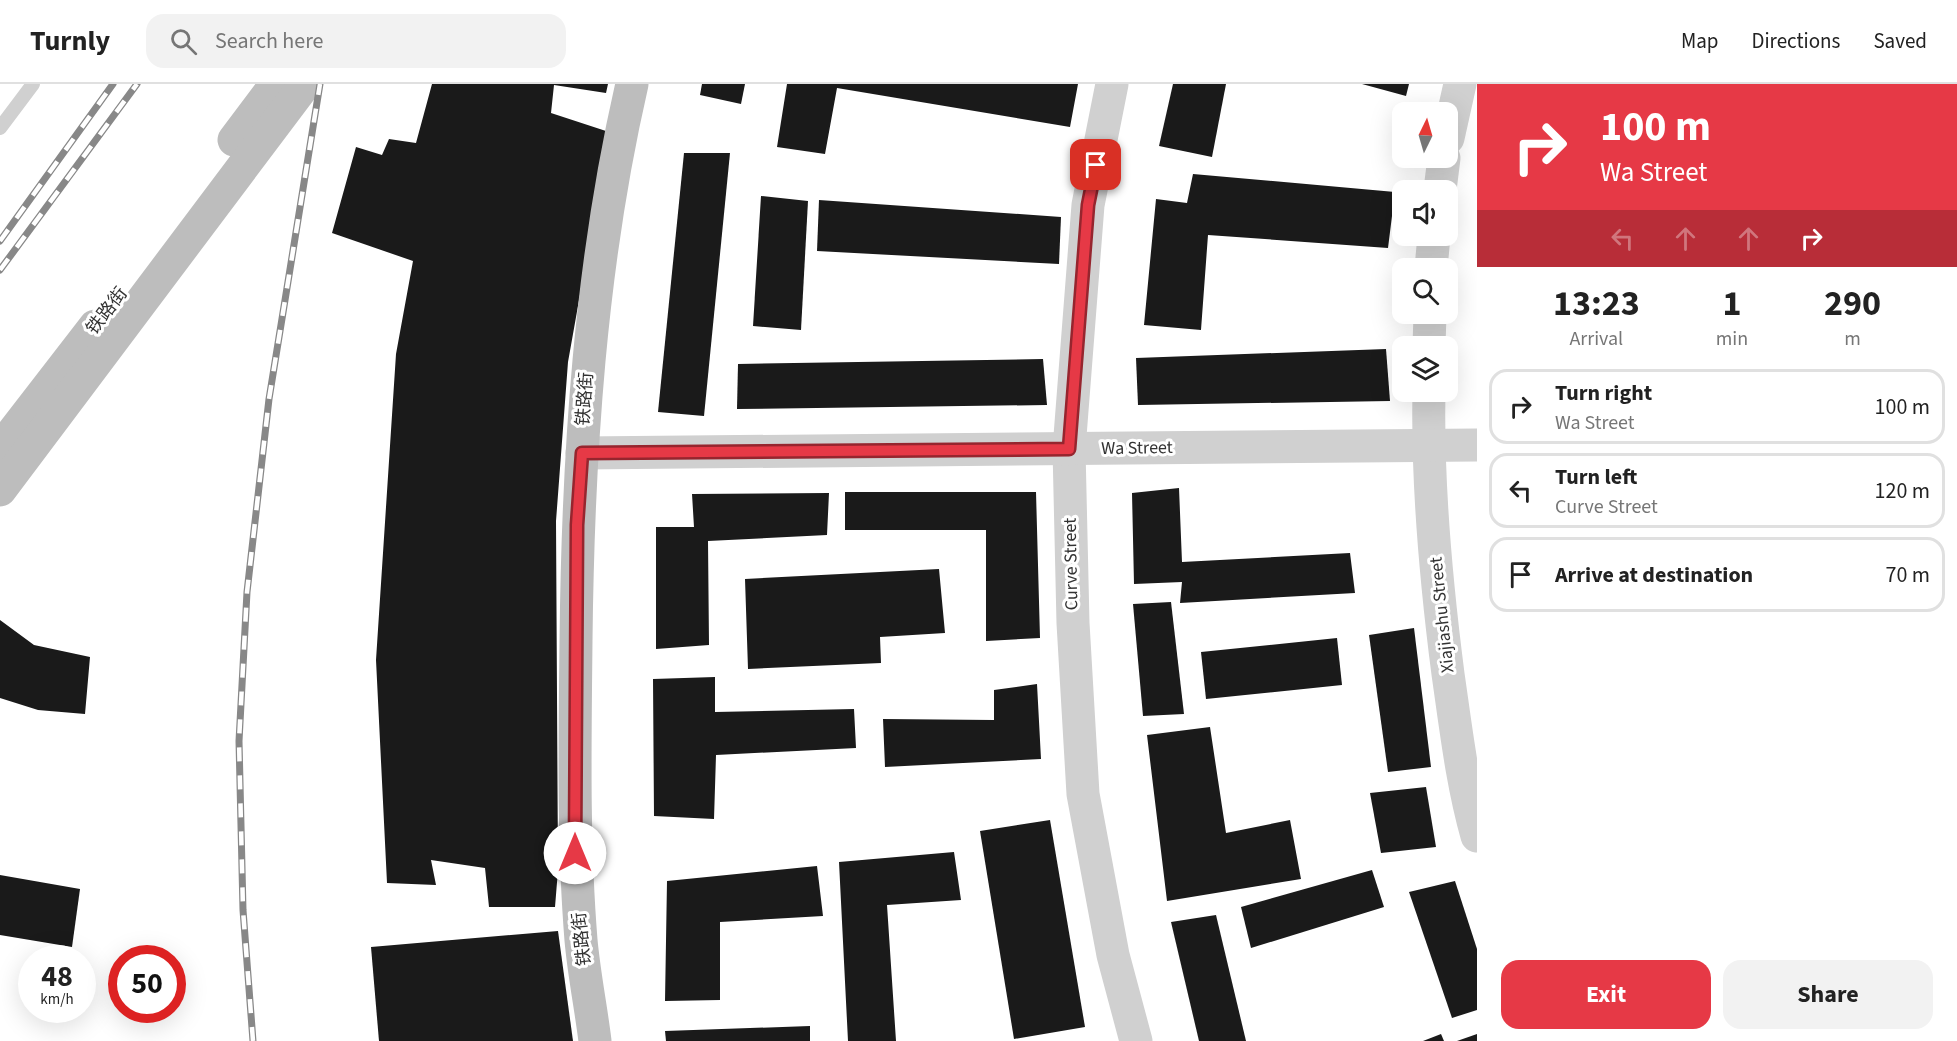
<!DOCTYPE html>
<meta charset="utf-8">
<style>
:root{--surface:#fff;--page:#f2f2f2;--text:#222;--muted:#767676;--line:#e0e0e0;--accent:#e63946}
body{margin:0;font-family:"Source Sans 3","Noto Sans SC",sans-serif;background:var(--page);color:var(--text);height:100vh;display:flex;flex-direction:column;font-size:22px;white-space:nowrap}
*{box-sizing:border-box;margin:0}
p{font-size:20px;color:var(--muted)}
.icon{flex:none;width:33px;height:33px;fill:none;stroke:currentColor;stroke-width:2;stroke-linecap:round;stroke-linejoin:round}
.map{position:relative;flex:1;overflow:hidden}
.side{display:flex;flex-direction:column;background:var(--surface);width:480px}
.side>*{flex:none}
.top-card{background:#e63946;color:#fff;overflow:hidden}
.needle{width:39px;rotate:5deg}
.fabs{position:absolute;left:1392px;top:18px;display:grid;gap:12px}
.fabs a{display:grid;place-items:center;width:66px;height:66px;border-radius:12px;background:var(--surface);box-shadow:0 6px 24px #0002;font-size:30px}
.speed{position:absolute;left:18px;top:861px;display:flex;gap:12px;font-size:30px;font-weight:700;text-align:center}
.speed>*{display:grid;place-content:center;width:78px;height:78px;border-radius:50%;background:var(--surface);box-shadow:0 6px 24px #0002;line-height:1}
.speed small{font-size:15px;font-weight:400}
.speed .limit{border:9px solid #d22;background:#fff;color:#111}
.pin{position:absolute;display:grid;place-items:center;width:51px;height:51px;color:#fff;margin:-26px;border-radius:12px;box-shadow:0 3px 9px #0006}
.me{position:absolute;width:66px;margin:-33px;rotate:0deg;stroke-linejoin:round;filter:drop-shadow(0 0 4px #0008)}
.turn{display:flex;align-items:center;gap:21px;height:126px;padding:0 24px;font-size:27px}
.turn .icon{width:78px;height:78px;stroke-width:2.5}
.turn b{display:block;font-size:42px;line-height:51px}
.lanes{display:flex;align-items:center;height:57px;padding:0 24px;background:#0003;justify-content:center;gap:30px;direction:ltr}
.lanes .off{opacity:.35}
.eta{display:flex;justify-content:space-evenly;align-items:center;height:102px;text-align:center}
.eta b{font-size:36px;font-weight:700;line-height:42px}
.cta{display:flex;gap:12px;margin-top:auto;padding:12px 24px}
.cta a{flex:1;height:69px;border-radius:18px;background:var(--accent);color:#fff;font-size:24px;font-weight:700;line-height:69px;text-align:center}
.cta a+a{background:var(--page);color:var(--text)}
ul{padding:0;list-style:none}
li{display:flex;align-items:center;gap:18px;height:75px;margin:0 12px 9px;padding:0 12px;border:3px solid var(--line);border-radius:18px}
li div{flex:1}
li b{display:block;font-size:22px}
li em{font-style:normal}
header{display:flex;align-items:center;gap:36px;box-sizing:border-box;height:84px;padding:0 30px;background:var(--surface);border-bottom:2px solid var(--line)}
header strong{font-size:28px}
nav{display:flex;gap:33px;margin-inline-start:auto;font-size:21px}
.search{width:420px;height:54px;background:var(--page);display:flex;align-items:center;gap:15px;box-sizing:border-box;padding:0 21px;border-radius:18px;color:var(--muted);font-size:22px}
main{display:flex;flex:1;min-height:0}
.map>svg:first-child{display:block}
</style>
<header>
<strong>Turnly</strong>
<div class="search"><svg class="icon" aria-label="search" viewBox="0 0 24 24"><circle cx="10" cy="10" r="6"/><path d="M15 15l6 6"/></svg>Search here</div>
<nav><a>Map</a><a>Directions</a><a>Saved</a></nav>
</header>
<main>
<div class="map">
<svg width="1477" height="957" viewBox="0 0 1477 957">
<rect width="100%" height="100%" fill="#fff"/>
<g fill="#1a1a1a">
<path d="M432,0H608L606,9L554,1L551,29L609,48L568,278L556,437L558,786L555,823H489L485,784L431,776L436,801L387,799L376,576L396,270L413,177L332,149L356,63L382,71L389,55L416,59Z"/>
<path d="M702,0H745L741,20L700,11Z"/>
<path d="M787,0H1078L1070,43L837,4L825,70L777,63Z"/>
<path d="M1173,0H1226L1212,73L1159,62Z"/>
<path d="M1362,0H1409L1406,12Z"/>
<path d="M684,69H730L704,332L658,328Z"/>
<path d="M1193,90L1395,108L1388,164L1208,151L1201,246L1144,241L1156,115L1187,119Z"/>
<path d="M761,112L808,117L801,246L753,242Z"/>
<path d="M819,116L1061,133L1059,180L817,167Z"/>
<path d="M1386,265L1390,317L1138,321L1136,274Z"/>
<path d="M1043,275L1047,321L737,325L738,280Z"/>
<path d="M1179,404L1182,478L1350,469L1355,509L1180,519L1182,498L1134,500L1132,409Z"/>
<path d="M845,408H1036L1040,554L986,557V446H845Z"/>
<path d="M829,409L827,451L708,457L709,561L656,565V443H694L692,410Z"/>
<path d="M939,485L945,549L880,553L881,579L748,585L745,495Z"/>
<path d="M1171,518L1184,630L1143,632L1133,520Z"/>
<path d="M0,536L34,561L90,573L85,630L38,626L0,614Z"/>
<path d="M1414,544L1431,683L1388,688L1369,551Z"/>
<path d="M1337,554L1342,601L1206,615L1201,568Z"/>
<path d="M715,593V628L854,625L856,664L716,671L714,735L654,732L653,595Z"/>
<path d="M1037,600L1041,675L885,683L883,635L994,636V606Z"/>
<path d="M1210,643L1226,749L1290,736L1301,795L1167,817L1147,651Z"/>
<path d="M1426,703L1436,763L1381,769L1370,709Z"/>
<path d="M1050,736L1085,943L1014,955L980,747Z"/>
<path d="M954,768L961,816L887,821L896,957H848L839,778Z"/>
<path d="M817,782L823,832L720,838V916L665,917L667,797Z"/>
<path d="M1372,786L1384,823L1251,864L1241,823Z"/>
<path d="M0,791L80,805L72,863L0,851Z"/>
<path d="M1455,797L1477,865V926L1452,934L1409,808Z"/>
<path d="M1216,831L1246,957H1199L1171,838Z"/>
<path d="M558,847L573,957H379L371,863Z"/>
<path d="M810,942V957H666L665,947Z"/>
<path d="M1441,950L1444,957H1423Z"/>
<path d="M1477,950V957H1457Z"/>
</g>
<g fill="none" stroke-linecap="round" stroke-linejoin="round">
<path stroke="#d0d0d0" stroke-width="14" d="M0,44L33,0"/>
<g stroke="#d0d0d0" stroke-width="33">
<path d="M1112,0L1088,121L1069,365L1073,539L1083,710L1113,871L1136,957"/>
<path d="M1448,54L1460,0"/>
<path d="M1440,106L1444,74"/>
<path d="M1431,184L1434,152"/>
<path d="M1429,262L1430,230"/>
<path d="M1429,308C1427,402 1436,497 1448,590C1456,645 1462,699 1477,752"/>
<path d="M582,369L1477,361"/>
</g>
<g stroke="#bdbdbd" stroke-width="33">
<path d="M234,56L276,0"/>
<path d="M0,365L95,242"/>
<path d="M0,406L305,0"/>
<path d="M595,957C591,924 584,890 581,856C573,757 575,657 576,557C578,370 590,182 632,0"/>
</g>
<defs>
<g id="rail">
<path d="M0,157L113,0"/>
<path d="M0,186L137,0"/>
<path d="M253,957L243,826L239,657L247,508L269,315L320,0"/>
</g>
</defs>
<use href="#rail" stroke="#888" stroke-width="7"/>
<use href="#rail" stroke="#fff" stroke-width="4.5" stroke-dasharray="14" stroke-linecap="butt"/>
</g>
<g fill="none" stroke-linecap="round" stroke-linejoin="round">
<defs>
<path id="route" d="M575,769L577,441L582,369L1069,365L1088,121L1096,81"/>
</defs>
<use href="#route" stroke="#96252e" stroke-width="15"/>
<use href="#route" stroke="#e63946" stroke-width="10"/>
</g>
<g text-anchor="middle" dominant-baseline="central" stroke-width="6" stroke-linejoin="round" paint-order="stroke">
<g font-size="18" fill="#333" stroke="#fff">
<text transform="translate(107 227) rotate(-52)">铁路街</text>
<text transform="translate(585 315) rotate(-86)">铁路街</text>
<text transform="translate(1137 364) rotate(-1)">Wa Street</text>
<text transform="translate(1071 480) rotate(-91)">Curve Street</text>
<text transform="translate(1442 531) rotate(-96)">Xiajiashu Street</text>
<text transform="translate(582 855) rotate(-96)">铁路街</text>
</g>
</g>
</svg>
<div class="fabs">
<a><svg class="needle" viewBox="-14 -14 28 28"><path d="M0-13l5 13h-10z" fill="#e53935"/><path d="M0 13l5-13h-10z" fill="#767676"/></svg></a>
<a><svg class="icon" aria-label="sound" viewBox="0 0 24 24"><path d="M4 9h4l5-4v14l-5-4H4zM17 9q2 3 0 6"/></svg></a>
<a><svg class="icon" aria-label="search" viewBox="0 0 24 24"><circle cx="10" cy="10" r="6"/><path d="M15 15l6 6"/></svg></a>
<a><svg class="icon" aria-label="layers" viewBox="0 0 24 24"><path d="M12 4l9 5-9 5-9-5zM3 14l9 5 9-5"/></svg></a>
</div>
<div class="speed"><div>48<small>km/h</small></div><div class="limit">50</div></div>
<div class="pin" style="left:1096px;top:81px;background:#d93025"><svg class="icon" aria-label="arrive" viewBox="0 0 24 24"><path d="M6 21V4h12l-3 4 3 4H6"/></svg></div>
<svg class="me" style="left:575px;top:769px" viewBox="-20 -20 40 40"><circle r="19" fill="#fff"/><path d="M0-13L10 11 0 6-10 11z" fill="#e63946"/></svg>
</div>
<section class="side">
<div class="top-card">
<div class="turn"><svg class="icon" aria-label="right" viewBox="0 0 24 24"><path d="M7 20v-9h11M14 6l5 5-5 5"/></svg><div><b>100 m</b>Wa Street</div></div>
<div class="lanes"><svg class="icon off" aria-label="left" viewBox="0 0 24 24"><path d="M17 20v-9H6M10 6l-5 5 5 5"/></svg><svg class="icon off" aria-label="ahead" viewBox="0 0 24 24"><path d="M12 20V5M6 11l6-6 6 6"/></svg><svg class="icon off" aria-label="ahead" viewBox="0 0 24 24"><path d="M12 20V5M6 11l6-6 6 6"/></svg><svg class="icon" aria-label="right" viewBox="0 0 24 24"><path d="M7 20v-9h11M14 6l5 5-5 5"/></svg></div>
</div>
<div class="eta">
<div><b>13:23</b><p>Arrival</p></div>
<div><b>1</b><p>min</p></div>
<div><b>290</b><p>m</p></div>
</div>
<ul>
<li><svg class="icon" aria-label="right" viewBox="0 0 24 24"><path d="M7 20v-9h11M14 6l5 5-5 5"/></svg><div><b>Turn right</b><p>Wa Street</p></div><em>100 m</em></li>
<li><svg class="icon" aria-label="left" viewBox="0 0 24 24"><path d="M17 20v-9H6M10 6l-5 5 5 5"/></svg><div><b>Turn left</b><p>Curve Street</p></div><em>120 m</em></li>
<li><svg class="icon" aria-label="arrive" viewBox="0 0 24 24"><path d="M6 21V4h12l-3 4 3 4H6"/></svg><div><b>Arrive at destination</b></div><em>70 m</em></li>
</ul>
<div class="cta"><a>Exit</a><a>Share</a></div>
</section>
</main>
